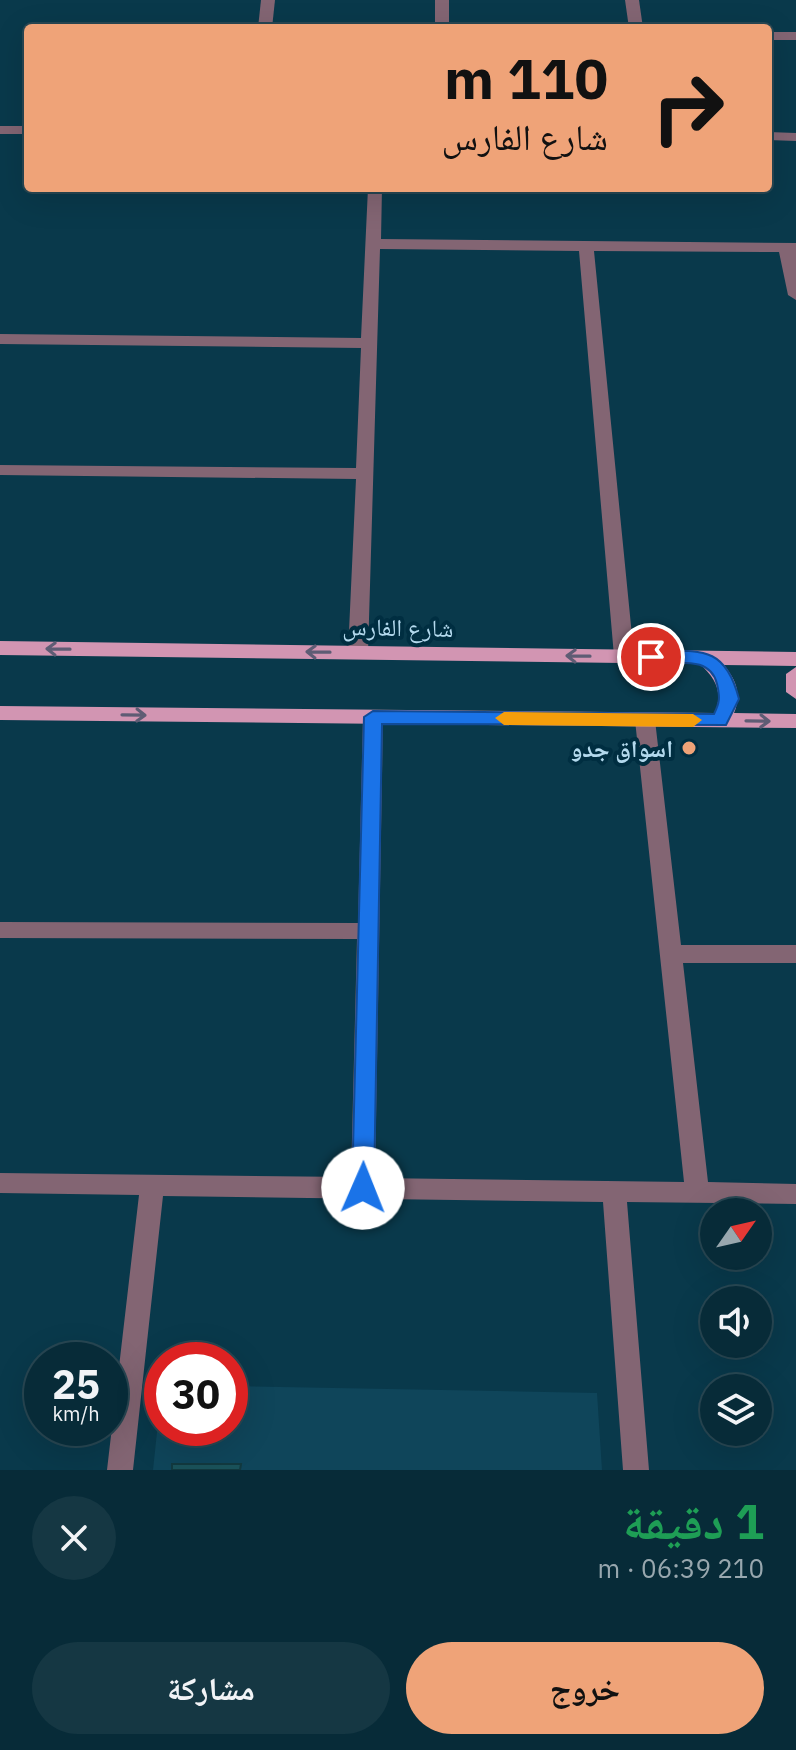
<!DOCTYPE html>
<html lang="ar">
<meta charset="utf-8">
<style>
:root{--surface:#072b38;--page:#153743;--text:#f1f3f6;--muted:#98a7ae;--line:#284753;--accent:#efa378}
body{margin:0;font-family:"IBM Plex Sans","Noto Naskh Arabic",sans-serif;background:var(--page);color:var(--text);direction:rtl;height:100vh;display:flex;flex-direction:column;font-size:30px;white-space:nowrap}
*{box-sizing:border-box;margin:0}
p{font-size:26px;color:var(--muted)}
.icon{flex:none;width:44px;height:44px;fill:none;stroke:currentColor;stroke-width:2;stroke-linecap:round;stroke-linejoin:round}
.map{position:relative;height:1470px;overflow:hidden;direction:ltr}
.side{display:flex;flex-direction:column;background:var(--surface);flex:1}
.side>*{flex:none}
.hud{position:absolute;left:24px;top:24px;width:748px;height:168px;border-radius:8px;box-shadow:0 8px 32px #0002,0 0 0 2px var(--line);direction:rtl;background:#efa378;color:#111;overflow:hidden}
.needle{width:52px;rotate:56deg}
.buttons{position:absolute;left:700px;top:1198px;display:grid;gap:16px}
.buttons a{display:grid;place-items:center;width:72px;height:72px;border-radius:50%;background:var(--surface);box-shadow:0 8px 32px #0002,0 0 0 2px var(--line);font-size:40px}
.speed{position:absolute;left:24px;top:1342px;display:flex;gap:16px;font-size:40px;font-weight:700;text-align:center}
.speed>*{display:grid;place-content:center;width:104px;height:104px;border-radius:50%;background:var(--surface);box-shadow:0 8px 32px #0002,0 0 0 2px var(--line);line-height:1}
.speed small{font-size:20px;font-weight:400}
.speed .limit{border:12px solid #d22;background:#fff;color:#111}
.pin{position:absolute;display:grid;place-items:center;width:68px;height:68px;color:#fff;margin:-34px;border:4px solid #fff;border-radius:50%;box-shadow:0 2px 8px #0007}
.me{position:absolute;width:88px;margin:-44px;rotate:1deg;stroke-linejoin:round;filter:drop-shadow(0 0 6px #0008)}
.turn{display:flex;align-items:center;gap:28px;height:168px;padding:0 32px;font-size:36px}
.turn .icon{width:104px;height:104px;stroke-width:2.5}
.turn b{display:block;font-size:56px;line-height:68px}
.round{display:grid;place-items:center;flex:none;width:84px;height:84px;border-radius:42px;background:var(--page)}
.headline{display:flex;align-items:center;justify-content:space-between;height:136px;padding:0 32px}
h1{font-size:48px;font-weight:800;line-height:60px;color:#1e9e55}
.action{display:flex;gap:16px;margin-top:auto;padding:16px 32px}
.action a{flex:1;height:92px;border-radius:48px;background:var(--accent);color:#111;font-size:32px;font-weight:800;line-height:92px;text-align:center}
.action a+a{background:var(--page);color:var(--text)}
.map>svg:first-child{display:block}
</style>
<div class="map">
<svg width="796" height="1470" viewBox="0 0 796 1470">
<rect width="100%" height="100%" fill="#09394b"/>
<path fill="#0f455a" d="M162,1385V1428H230V1386L597,1393L602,1470H153Z"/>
<path fill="#1a525a" stroke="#12393f" stroke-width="2" d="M172,1464H241L240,1470H172Z"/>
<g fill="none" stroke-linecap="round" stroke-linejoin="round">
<g fill="#836573" fill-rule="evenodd">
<path d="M261,0H275L272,28H258Z"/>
<rect x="435" y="0" width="14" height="28"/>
<path d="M625,0H639L643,28H629Z"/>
<rect x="768" y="32" width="28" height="8"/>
<rect x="0" y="126" width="28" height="8"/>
<path d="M768,132L796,133V141L768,140Z"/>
<path d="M368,188H382L381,239L796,243V300L788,295L779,252L594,251L634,656L631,661H617L614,656L579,251L380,249L368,653L365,658H351L348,653L356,479L0,475V465L356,468L361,348L0,344V334L361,338Z"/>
<path d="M373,710L383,717L375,1178L684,1182L635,720L638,715H652L655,720L681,945H796V963H683L708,1182L796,1184V1204L627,1202L649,1470H623L603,1202L163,1196L133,1470H107L139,1195L0,1193V1173L351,1177L357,939L0,938V922L358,923L363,717Z"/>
</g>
<g fill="#d295b2" fill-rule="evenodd">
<path d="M0,641L796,652V666L724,665C736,680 742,694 734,713L796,714V728L0,720V706L715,713C723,692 716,679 700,664L0,655Z"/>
<path d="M796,667V699L786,692V674Z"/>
</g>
</g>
<defs><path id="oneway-shaft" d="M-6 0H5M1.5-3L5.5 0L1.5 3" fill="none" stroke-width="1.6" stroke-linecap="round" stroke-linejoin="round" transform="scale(2)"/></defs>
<g stroke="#5e5c74">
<use href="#oneway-shaft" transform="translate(58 649) rotate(-179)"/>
<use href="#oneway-shaft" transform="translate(318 652) rotate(-179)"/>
<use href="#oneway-shaft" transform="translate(578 656) rotate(-179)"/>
<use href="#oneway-shaft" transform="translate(134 715) rotate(1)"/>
<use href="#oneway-shaft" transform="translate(758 721) rotate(1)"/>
</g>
<path fill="#1a73e8" stroke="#114b97" stroke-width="2" d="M651,651C699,651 725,644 739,699L726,725L382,724L374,1188L371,1195L363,1197L355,1195L352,1188L364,717L373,711L714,714C720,702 720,697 717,684C709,651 668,668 644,661L642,657L644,653Z"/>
<path fill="#f59e0b" d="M504,712L693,714L702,720L693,727L504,725L495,718Z"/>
<circle fill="#efa378" stroke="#002e41" stroke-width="3" cx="689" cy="748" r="8"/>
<g text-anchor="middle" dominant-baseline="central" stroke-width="8" stroke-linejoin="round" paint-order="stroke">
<g font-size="24" fill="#b3d9ed" stroke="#002e41">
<text transform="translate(398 627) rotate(1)">شارع الفارس</text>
</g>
<g font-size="24" font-weight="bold" fill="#b3d9ed" stroke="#002e41" text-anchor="end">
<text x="673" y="748">اسواق جدو</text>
</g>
</g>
</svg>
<div class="buttons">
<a><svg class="needle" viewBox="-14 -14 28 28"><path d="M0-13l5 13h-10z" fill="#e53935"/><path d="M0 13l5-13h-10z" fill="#98a7ae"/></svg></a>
<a><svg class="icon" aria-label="sound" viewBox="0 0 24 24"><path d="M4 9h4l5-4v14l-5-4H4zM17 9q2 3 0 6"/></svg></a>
<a><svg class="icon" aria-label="layers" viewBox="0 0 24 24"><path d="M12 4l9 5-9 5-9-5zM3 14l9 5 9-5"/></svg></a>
</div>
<div class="speed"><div>25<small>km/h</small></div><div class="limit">30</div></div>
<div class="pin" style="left:651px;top:657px;background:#d93025"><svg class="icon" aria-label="arrive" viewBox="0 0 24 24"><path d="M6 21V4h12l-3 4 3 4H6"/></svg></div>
<svg class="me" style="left:363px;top:1188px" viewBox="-20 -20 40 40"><circle r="19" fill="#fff"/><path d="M0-13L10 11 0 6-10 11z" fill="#1a73e8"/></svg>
<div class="hud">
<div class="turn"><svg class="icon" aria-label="right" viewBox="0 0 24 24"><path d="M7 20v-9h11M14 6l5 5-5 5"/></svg><div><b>110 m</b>شارع الفارس</div></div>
</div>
</div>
<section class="side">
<div class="headline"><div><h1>1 دقيقة</h1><p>210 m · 06:39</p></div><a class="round"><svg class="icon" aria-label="close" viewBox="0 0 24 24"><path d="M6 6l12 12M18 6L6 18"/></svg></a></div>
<div class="action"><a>خروج</a><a>مشاركة</a></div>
</section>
